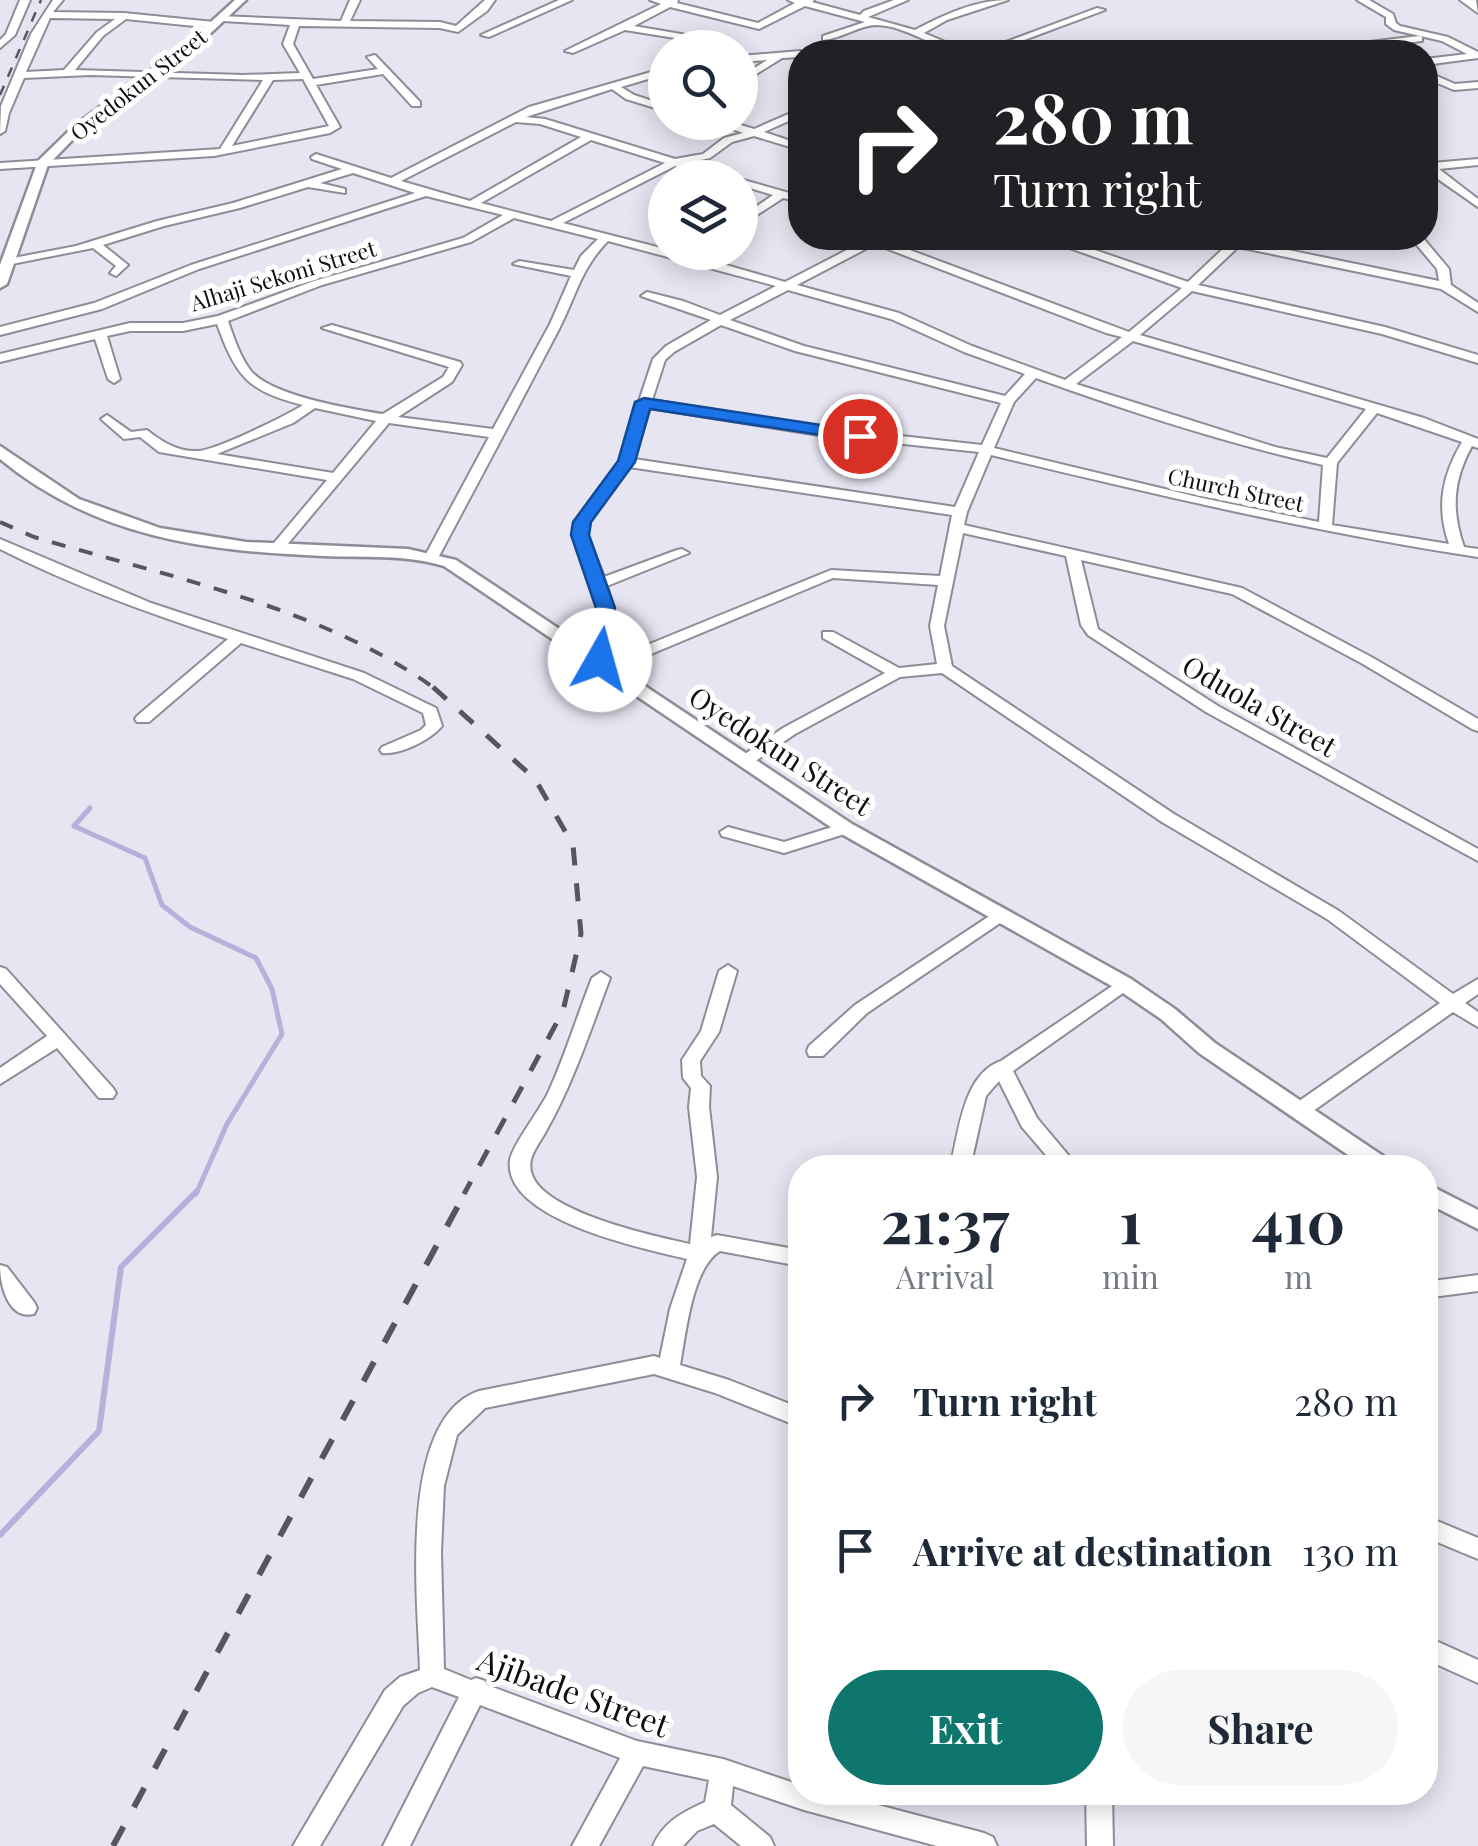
<!DOCTYPE html>
<style>
:root{--surface:#fff;--page:#f6f6f7;--text:#1f2937;--muted:#747a83;--accent:#0f766e}
body{margin:0;font-family:"Playfair Display",serif;background:var(--page);color:var(--text);height:100vh;display:flex;flex-direction:column;font-size:38px;white-space:nowrap}
*{box-sizing:border-box;margin:0}
p{font-size:32px;color:var(--muted)}
.icon{flex:none;width:55px;height:55px;fill:none;stroke:currentColor;stroke-width:2;stroke-linecap:round;stroke-linejoin:round}
.map{position:relative;flex:1;overflow:hidden}
.details{position:absolute;left:788px;top:1155px;width:650px;height:650px;display:flex;flex-direction:column;background:var(--surface);border-radius:40px;box-shadow:0 5px 25px #0003}
.details>*{flex:none}
.top-card{position:absolute;left:788px;top:40px;width:650px;height:210px;border-radius:40px;box-shadow:0 5px 25px #0003;background:#202124;color:#fff;overflow:hidden}
.tools{position:absolute;left:648px;top:30px;display:grid;gap:20px}
.tools a{display:grid;place-items:center;width:110px;height:110px;border-radius:50%;background:var(--surface);box-shadow:0 5px 25px #0003;font-size:50px}
.pin{position:absolute;display:grid;place-items:center;width:85px;height:85px;color:#fff;margin:-42px;border:5px solid #fff;border-radius:50%;box-shadow:0 2px 10px #0007}
.me{position:absolute;width:110px;margin:-55px;rotate:7deg;stroke-linejoin:round;filter:drop-shadow(0 0 8px #0008)}
.turn{display:flex;align-items:center;gap:35px;height:210px;padding:0 40px;font-size:45px}
.turn .icon{width:130px;height:130px;stroke-width:2.5}
.turn b{display:block;font-size:70px;line-height:85px}
.eta{display:flex;justify-content:space-evenly;align-items:center;height:170px;text-align:center}
.eta b{font-size:60px;font-weight:700;line-height:70px}
.primary-button{display:flex;gap:20px;margin-top:auto;padding:20px 40px}
.primary-button a{flex:1;height:115px;border-radius:60px;background:var(--accent);color:#fff;font-size:40px;font-weight:700;line-height:115px;text-align:center}
.primary-button a+a{background:var(--page);color:var(--text)}
ul{padding:0;list-style:none}
li{display:flex;align-items:center;gap:30px;height:150px;padding:0 40px}
li div{flex:1}
li b{display:block;font-size:38px}
li em{font-style:normal}
.map>svg:first-child{display:block}
</style>
<div class="map">
<svg width="1478" height="1846" viewBox="0 0 1478 1846">
<rect width="100%" height="100%" fill="#e6e5f1"/>
<g fill="none" stroke-linecap="round" stroke-linejoin="round">
<path stroke="#b5b1db" stroke-width="5" d="M90,808L74,826L145,858L162,905L190,927L256,958L272,989L282,1034L227,1124L196,1194"/>
<path stroke="#b5b1db" stroke-width="6" d="M0,1535L99,1431L121,1267L197,1191"/>
<defs>
<g id="minor">
<path d="M20,0H30L15,35L0,48V40L6,34Z"/>
<path d="M53,0H63L53,12L124,13L214,22L219,25L214,28L126,19L103,36L75,70L244,75L300,73L283,44L290,25L223,21L220,20V16L341,21L350,0H360L350,21L440,22L456,26L485,0H495L487,11L458,32L440,28L299,26L293,44L313,79L378,69L367,57L375,55L420,102V106H412L383,74L316,85L340,127L330,133L214,156L0,169V163L220,149L263,80L90,75L24,78L9,113L5,131L0,134L1,106L31,34ZM50,18L115,19L97,32L64,70L26,72ZM303,79L329,126L232,146L273,80Z"/>
<path d="M559,0H572L489,37L481,35Z"/>
<path d="M650,0H678L677,3L758,23L795,3L788,0H814L812,2L860,15L864,11L894,0H908L868,17L915,30C943,15 976,0 1008,0L947,20L924,33L969,52C937,52 909,26 877,25C859,25 841,39 823,40V36L865,22L805,6L759,29L670,7L634,26L687,35L700,48H690L681,39L625,30L573,53L565,51L661,4Z"/>
<path d="M1357,0H1369L1393,14L1396,23L1400,26L1448,37L1478,52V58L1425,65V59L1467,54L1442,41L1394,30L1386,24V17Z"/>
<path d="M1097,8L1105,10L992,52H979Z"/>
<path d="M1419,36L1422,37V41L1331,52H1306L1311,49Z"/>
<path d="M800,51L804,52H800V57L782,58L740,84V77L767,60L740,62V56Z"/>
<path d="M665,68V74L621,87L634,95L665,105V111L626,99L612,89L526,117L545,119L675,159L703,154L724,138L743,133L714,122H731L754,129L800,109V116L764,132L800,144V150L754,136L732,142L710,158L687,163L729,178H711L675,166L563,223L665,249V252H681L785,282L870,238H884L883,240L1129,332L1182,288L1047,240L1046,238H1060L1188,282L1228,244L1209,240L1208,238H1246L1244,241L1439,281L1437,269L1411,238H1423L1449,269L1451,285L1478,303V312L1441,289L1238,247L1198,285L1385,327L1478,355V363L1382,334L1192,291L1140,335L1424,418L1478,439V448L1472,446C1453,480 1451,510 1464,547L1478,549V557C1314,532 1153,494 991,455L967,512L964,525L1242,588L1373,658L1478,719V731L1472,729L1363,664L1232,594L1081,560L1098,629L1218,706L1478,849V861L1206,712L1088,635L1081,625L1066,556L963,533L944,626L952,666L1174,814L1339,911L1453,994L1478,979V994L1465,1003L1478,1012V1027L1453,1012L1306,1116H1292L1289,1111L1292,1106L1440,1003L1327,919L1162,822L942,673L900,677L795,734L751,764H739L737,761L739,758L783,728L885,673L823,638V632H833L899,668L937,664L930,626L938,585L833,578L644,657L610,664L615,670L612,673H602L591,661L599,608L586,562L573,535L575,522L619,462L653,359L666,346L711,320L641,296L647,292L683,301L720,315L776,286L608,241C581,268 576,296 559,329C519,406 480,479 439,556L432,560L425,556L489,437L389,423L281,552L276,553L269,549L327,480L159,452L140,437L124,439L101,419L107,415L131,432L147,430C162,442 178,452 198,451C216,450 286,416 303,405C247,391 236,376 217,324L183,331H130L107,336L120,379L114,383L108,379L95,339L0,362V354L130,323H183L218,316L314,281L463,238L503,215L426,196L199,269L102,309L0,335V327L94,303L191,265L415,193L353,173L320,183L345,189V193L308,187L240,208L164,226L103,245L128,265L116,276L110,273L116,266L93,248L7,265L3,264V260L76,246L157,221L233,203L342,169L312,159L311,157L316,154L391,178L529,107ZM516,122L540,124L581,137L470,201L401,181ZM591,140L665,163L551,221L481,203ZM514,218L598,239L581,256L574,270L519,261L513,264L571,276L550,324L493,429L398,417L452,382L462,365L460,362L332,325L322,328L449,367L443,377L383,414C351,409 272,396 251,371C240,357 234,338 228,321L322,285L471,242ZM875,244L1106,333L1122,337L1065,380L972,346L899,313L797,285ZM788,290L891,319L964,352L1025,374L1005,396L804,346L730,320ZM721,325L795,351L1001,403L982,445L819,427L652,400L665,360L674,352ZM1133,341L1366,409L1327,458L1275,447L1076,384ZM1036,378C1130,412 1225,443 1323,465L1319,522L1202,498L994,448L1014,402ZM315,408L376,421L333,473L217,454L293,423ZM650,408L819,435L979,452L955,507L634,459ZM1377,413L1462,442C1442,476 1436,507 1449,544L1332,525L1337,463ZM629,467L952,515L940,576L831,570L635,650L607,655L613,608L607,586L689,553L682,549L677,550L604,577L587,535L589,522Z"/>
<path d="M1425,71L1455,84L1478,82V88L1454,90L1425,78Z"/>
<path d="M1478,159V165L1439,169L1478,199V207L1425,170V160L1432,163Z"/>
<path d="M740,179L800,196V202L783,198L740,226V218L773,195L740,185Z"/>
<path d="M0,539L151,603L364,673L436,708L442,726C430,740 401,755 382,753L380,750L382,747L421,730L426,725L423,713L353,679L241,643L149,722H137L135,719L137,716L228,639C150,614 73,586 0,549Z"/>
<path d="M845,823L851,824L853,828L851,832L784,853L722,836L720,832L728,827L784,842Z"/>
<path d="M1000,909L1006,911L1009,915L1006,919L867,1013L823,1056H809L807,1051L809,1046L855,1005Z"/>
<path d="M728,965L737,971L719,1032L700,1061L701,1076L710,1086L709,1107L717,1177L711,1237L717,1235L800,1250V1266L720,1251C692,1268 686,1333 680,1365L729,1380L800,1408V1427L715,1393L654,1374L485,1408L457,1435L444,1486L441,1552L444,1669L471,1680L476,1678L485,1681L487,1685L637,1741L723,1759L800,1785V1792H829L984,1833L993,1837L997,1846H937L804,1810L733,1786L731,1805L770,1837L774,1846H741L714,1824L697,1831L683,1846H653C663,1822 683,1812 705,1802L709,1780L643,1766L599,1846H572L620,1758L480,1705L410,1846H383L459,1697L432,1687L418,1693L403,1706L320,1846H293L385,1690L400,1677L420,1670C418,1601 397,1419 479,1391L654,1356L660,1358L670,1309L687,1259C645,1249 502,1220 510,1160C513,1144 540,1110 548,1093C565,1056 577,1016 592,978L601,972L610,978C590,1031 573,1084 545,1133C537,1147 526,1159 532,1175C546,1213 654,1236 690,1244L697,1177L689,1107L691,1088L683,1078L682,1060L701,1031L719,971Z"/>
<path d="M0,967L6,969L113,1088L116,1093L113,1098H99L57,1048L0,1084V1068L47,1036L0,984Z"/>
<path d="M1124,978L1133,984L1130,988L1013,1071L1037,1118L1079,1168H1057L1022,1127L999,1081L986,1096L970,1168H950C959,1132 963,1074 1001,1061Z"/>
<path d="M0,1265L7,1267L34,1302L37,1308L34,1314C8,1320 0,1285 0,1265Z"/>
<path d="M1478,1275V1291L1425,1298V1282Z"/>
<path d="M1425,1516L1478,1538V1559L1425,1537Z"/>
<path d="M1425,1636L1478,1660V1683L1425,1659Z"/>
<path d="M1086,1792H1112L1113,1846H1087Z"/>
</g>
<g id="tertiary">
<path d="M235,0H246L198,45L82,130L48,165L7,284L0,288V265L38,161L74,126L190,41Z"/>
<path d="M0,446L79,499L160,528L246,542L408,549L456,560L852,824L1131,979L1175,1009L1215,1043L1392,1162L1395,1168H1367L1199,1053L1161,1019L1117,989L838,832L444,566C405,554 364,558 323,556C203,551 95,537 0,459Z"/>
<path d="M1425,1183L1478,1210V1229L1425,1202Z"/>
</g>
<path id="primary" d="M1460,0H1476L1478,13Z"/>
</defs>
<use href="#minor" stroke="#8d8d97" stroke-width="4"/>
<use href="#tertiary" stroke="#8d8d97" stroke-width="5"/>
<use href="#primary" stroke="#8d8d97" stroke-width="4"/>
<use href="#minor" fill="#fff" fill-rule="evenodd"/>
<use href="#tertiary" fill="#fff" fill-rule="evenodd"/>
<use href="#primary" fill="#fff" fill-rule="evenodd"/>
<path stroke="#56565c" stroke-width="2.5" stroke-dasharray="10 10" stroke-linecap="butt" d="M0,95L41,0"/>
<path stroke="#56565c" stroke-width="4" stroke-dasharray="14 14" stroke-linecap="butt" d="M0,522L34,537C168,577 323,607 437,690"/>
<path stroke="#56565c" stroke-width="5" stroke-dasharray="18 18" stroke-linecap="butt" d="M433,687L535,779L573,845L581,934L563,1011L464,1194"/>
<path stroke="#56565c" stroke-width="6" stroke-dasharray="22 22" stroke-linecap="butt" d="M113,1846L466,1191"/>
</g>
<path fill="#1a73e8" stroke="#114b97" stroke-width="2.5" d="M644,398L860,431L869,436L860,441L650,409L635,462L591,522L589,535L615,608L609,660L600,666L590,660L596,608L571,535L573,522L618,461L635,402Z"/>
<g text-anchor="middle" dominant-baseline="central" stroke-width="10" stroke-linejoin="round" paint-order="stroke">
<g font-size="22" fill="#101014" stroke="#fff">
<text transform="translate(138 84) rotate(-38)">Oyedokun Street</text>
<text transform="translate(283 275) rotate(-17)">Alhaji Sekoni Street</text>
<text transform="translate(1236 489) rotate(12)">Church Street</text>
</g>
<g font-size="28" fill="#101014" stroke="#fff">
<text transform="translate(1260 705) rotate(30)">Oduola Street</text>
<text transform="translate(781 750) rotate(33)">Oyedokun Street</text>
</g>
<g font-size="32" fill="#101014" stroke="#fff">
<text transform="translate(574 1691) rotate(20)">Ajibade Street</text>
</g>
</g>
</svg>
<div class="tools">
<a><svg class="icon" aria-label="search" viewBox="0 0 24 24"><circle cx="10" cy="10" r="6"/><path d="M15 15l6 6"/></svg></a>
<a><svg class="icon" aria-label="layers" viewBox="0 0 24 24"><path d="M12 4l9 5-9 5-9-5zM3 14l9 5 9-5"/></svg></a>
</div>
<div class="pin" style="left:860px;top:436px;background:#d93025"><svg class="icon" aria-label="arrive" viewBox="0 0 24 24"><path d="M6 21V4h12l-3 4 3 4H6"/></svg></div>
<svg class="me" style="left:600px;top:660px" viewBox="-20 -20 40 40"><circle r="19" fill="#fff"/><path d="M0-13L10 11 0 6-10 11z" fill="#1a73e8"/></svg>
<div class="top-card">
<div class="turn"><svg class="icon" aria-label="right" viewBox="0 0 24 24"><path d="M7 20v-9h11M14 6l5 5-5 5"/></svg><div><b>280 m</b>Turn right</div></div>
</div>
<section class="details">
<div class="eta">
<div><b>21:37</b><p>Arrival</p></div>
<div><b>1</b><p>min</p></div>
<div><b>410</b><p>m</p></div>
</div>
<ul>
<li><svg class="icon" aria-label="right" viewBox="0 0 24 24"><path d="M7 20v-9h11M14 6l5 5-5 5"/></svg><div><b>Turn right</b></div><em>280 m</em></li>
<li><svg class="icon" aria-label="arrive" viewBox="0 0 24 24"><path d="M6 21V4h12l-3 4 3 4H6"/></svg><div><b>Arrive at destination</b></div><em>130 m</em></li>
</ul>
<div class="primary-button"><a>Exit</a><a>Share</a></div>
</section>
</div>
